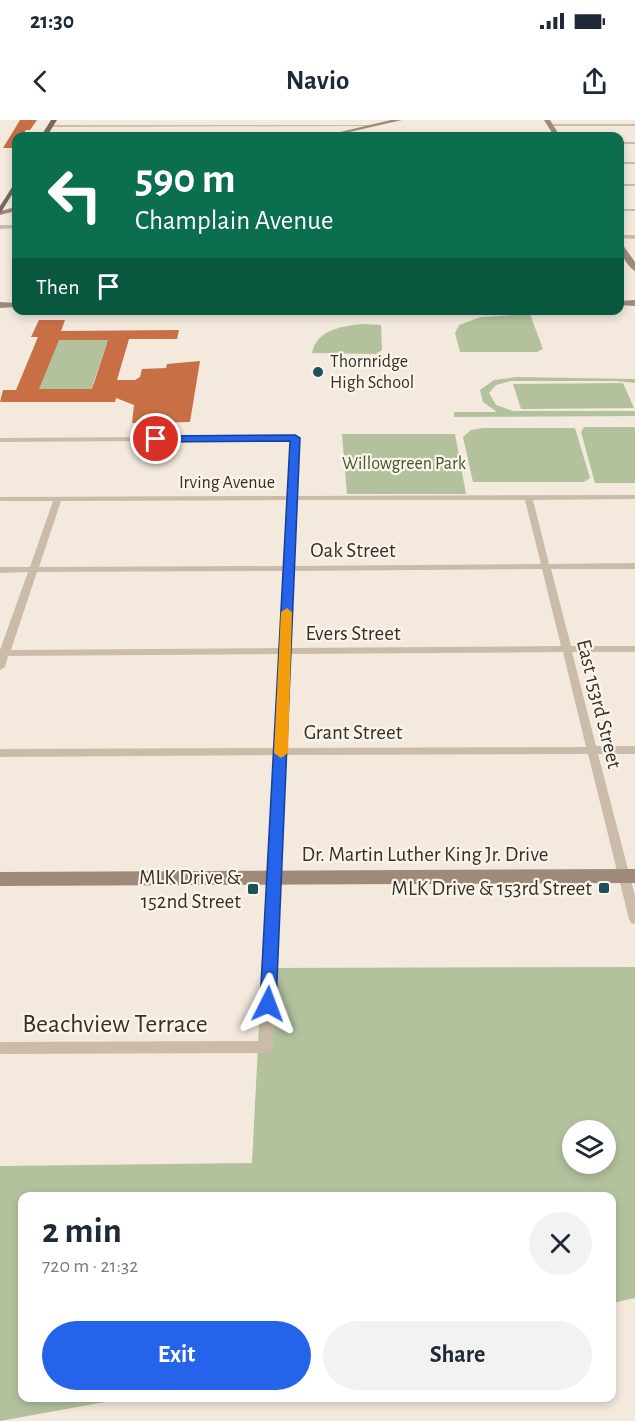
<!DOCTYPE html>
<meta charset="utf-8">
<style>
:root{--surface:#fff;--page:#f2f2f3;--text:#1f2937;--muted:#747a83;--accent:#2563eb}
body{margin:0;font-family:"Alegreya Sans",sans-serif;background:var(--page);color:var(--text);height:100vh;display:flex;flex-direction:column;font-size:22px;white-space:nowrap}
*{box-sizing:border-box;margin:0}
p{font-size:20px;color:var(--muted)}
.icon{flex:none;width:33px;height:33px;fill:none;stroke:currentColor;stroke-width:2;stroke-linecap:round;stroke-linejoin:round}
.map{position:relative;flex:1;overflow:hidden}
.drawer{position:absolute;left:18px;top:1072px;width:598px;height:210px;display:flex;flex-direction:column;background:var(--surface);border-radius:12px;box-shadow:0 3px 9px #0003}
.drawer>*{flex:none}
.banner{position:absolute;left:12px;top:12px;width:612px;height:183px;border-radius:12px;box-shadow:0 3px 9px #0003;background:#0b6e4f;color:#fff;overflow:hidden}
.controls{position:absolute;left:562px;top:1000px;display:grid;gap:12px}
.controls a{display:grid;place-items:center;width:54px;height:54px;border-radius:50%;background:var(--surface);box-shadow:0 3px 9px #0003;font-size:30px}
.pin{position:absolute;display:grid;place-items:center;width:51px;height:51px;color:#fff;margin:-26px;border:3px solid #fff;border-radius:50%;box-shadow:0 2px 6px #0007}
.me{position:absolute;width:66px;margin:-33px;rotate:3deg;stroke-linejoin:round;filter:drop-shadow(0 0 4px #0008)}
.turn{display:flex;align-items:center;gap:21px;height:126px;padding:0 24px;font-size:27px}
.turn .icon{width:78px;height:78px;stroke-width:2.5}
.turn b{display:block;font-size:42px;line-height:51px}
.then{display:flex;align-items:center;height:57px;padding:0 24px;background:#0003;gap:12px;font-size:22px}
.round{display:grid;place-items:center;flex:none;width:63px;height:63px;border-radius:32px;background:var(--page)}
.summary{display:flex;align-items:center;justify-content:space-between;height:102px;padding:0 24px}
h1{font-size:36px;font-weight:700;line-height:45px}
.cta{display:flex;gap:12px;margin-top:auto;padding:12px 24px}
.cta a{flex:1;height:69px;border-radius:36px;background:var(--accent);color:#fff;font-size:24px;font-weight:700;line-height:69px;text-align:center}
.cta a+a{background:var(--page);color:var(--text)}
.status{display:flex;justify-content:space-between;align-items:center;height:42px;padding:0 30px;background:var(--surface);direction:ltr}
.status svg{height:16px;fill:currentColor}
header{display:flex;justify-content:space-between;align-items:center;height:78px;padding:0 24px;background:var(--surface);font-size:27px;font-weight:700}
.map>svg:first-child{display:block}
</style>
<div class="status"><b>21:30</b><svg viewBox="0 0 49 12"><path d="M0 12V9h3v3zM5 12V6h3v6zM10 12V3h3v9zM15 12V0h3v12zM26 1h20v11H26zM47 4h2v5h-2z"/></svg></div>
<header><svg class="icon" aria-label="back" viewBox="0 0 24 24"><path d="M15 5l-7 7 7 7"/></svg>Navio<svg class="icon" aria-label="share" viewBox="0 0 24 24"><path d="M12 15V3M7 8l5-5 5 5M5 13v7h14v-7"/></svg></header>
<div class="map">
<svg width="635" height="1301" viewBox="0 0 635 1301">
<rect width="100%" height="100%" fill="#f3eadd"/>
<g fill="#b3c29d" fill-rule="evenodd">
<path d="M530,194L543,229L537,232H460L455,213L459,205L481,197Z"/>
<path d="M362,204L381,205L382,230L376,234L312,233C316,210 342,206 362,204Z"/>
<path d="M60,217L114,220L113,223H107L93,264L97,269H32Z"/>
<path d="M517,257L635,259V263L616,261H511L496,265L489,273L496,285L513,291H635V296L454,297V292H497L483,282L480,270L494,260Z"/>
<path d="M623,263L634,288L521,289L513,264Z"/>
<path d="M584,307H635V363H595L581,312Z"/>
<path d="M483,308H575L590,358L584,362H473L463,317L471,310Z"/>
<path d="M342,314H455L466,374H347Z"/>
<path d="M635,847V1178L612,1183V1077H22V1278H127L0,1301V1046L252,1043L262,848ZM573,1011H606V1044H573Z"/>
</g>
<g fill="#c86f46" fill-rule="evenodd">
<path d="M20,0H37L30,10H26L22,16H16L15,28H3Z"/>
<path d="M39,200H65L61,211L179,210L177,219H129L117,260H135L140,257L142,249L166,248L167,244L200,241L190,302L132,303L134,285L116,278L115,282H0L3,270H16L38,217H31ZM59,220H108L92,269H39Z"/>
</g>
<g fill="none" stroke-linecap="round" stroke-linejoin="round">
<g fill="#cbbba9" fill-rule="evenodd">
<path d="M550,4H635V6H549Z"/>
<path d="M49,5H376L378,6L50,7Z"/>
<rect x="620" y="22" width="15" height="2"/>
<rect x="620" y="42" width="15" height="2"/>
<rect x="620" y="64" width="15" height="2"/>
<rect x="620" y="89" width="15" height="2"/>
<path d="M0,105H16V108L0,109Z"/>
<path d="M635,115V119L620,118V115Z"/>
<path d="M295,316L299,318L296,376L635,375V379L533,380L549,444L635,443V449H551L571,526H635V532H572L596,626H635V634H598L635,776V804L631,803L629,799L588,634L285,635L273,927L271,931L266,933L0,934V922L260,921L275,635L0,637V629L275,628L280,534L8,536L5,547L0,550V530L28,452L0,453V447H30L53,381H0V377L288,376L291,320L0,322V318ZM288,380L285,446L39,447L61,381ZM296,380H525L541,444L293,446ZM542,449L561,526L290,528L293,451ZM284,451L280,528L11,530L37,452ZM563,532L586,627L285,628L289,534Z"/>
</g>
<g fill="#9f8a7a" fill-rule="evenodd">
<path d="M391,0H402L332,16H323Z"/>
<path d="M544,0H550L560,16H554Z"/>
<path d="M16,87V91L0,95V91Z"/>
<path d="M620,121L635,142V151C626,146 619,131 620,121Z"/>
<path d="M635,180V186L620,185V181Z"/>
<path d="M0,182L16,183V187L0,188Z"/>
<path d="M635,749V763L0,766V752Z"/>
</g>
<g fill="#7b675a" fill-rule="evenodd">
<path d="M51,0H57L47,16H41Z"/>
<path d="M16,61V68L0,94V86Z"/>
</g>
</g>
<path fill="#2563eb" stroke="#184099" stroke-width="1.5" d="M295,315L300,318L276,884L274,889L268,891L262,889L260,884L290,321L156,322L151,319L156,316Z"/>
<path fill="#f59e0b" d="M287,488L292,492L288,633L281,638L274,633L281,492Z"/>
<g fill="#1d525b" stroke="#faf4ea" stroke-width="2">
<circle cx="318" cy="252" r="6"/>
<rect x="598" y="762" width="12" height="12" rx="3"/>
<rect x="247" y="763" width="12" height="12" rx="3"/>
</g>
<g text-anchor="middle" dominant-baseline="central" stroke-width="4.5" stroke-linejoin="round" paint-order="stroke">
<g font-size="18" fill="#382f29" stroke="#faf4ea" text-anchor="start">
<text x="330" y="242">Thornridge<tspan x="330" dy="21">High School</tspan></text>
</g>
<g font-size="18" fill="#44572c" stroke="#faf4ea">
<text x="404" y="344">Willowgreen Park</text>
</g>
<g font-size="18" fill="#382f29" stroke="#faf4ea">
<text x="227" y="363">Irving Avenue</text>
</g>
<g font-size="21" fill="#382f29" stroke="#faf4ea">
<text x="353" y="430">Oak Street</text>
<text x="353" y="513">Evers Street</text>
<text transform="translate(599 584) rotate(76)">East 153rd Street</text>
<text x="353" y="612">Grant Street</text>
<text x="425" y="734">Dr. Martin Luther King Jr. Drive</text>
</g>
<g font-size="21" fill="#382f29" stroke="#faf4ea" text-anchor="end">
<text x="241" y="757">MLK Drive &amp;<tspan x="241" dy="24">152nd Street</tspan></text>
<text x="592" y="768">MLK Drive &amp; 153rd Street</text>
</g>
<g font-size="26" fill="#382f29" stroke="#faf4ea">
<text x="115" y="904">Beachview Terrace</text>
</g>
</g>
</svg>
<div class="controls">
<a><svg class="icon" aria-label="layers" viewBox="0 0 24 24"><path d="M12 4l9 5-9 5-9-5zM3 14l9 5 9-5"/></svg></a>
</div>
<div class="pin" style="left:156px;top:319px;background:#d93025"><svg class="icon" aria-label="arrive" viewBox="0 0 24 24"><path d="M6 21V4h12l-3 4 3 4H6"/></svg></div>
<svg class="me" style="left:268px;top:884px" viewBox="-20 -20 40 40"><path d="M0-17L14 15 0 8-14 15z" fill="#2563eb" stroke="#fff" stroke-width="4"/></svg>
<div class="banner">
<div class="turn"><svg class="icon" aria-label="left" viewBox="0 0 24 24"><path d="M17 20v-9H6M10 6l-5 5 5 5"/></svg><div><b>590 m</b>Champlain Avenue</div></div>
<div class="then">Then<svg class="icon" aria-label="arrive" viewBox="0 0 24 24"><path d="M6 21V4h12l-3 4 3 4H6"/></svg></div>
</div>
<section class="drawer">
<div class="summary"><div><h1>2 min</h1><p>720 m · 21:32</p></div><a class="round"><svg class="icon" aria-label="close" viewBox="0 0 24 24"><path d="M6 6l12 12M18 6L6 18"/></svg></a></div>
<div class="cta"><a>Exit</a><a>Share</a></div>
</section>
</div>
